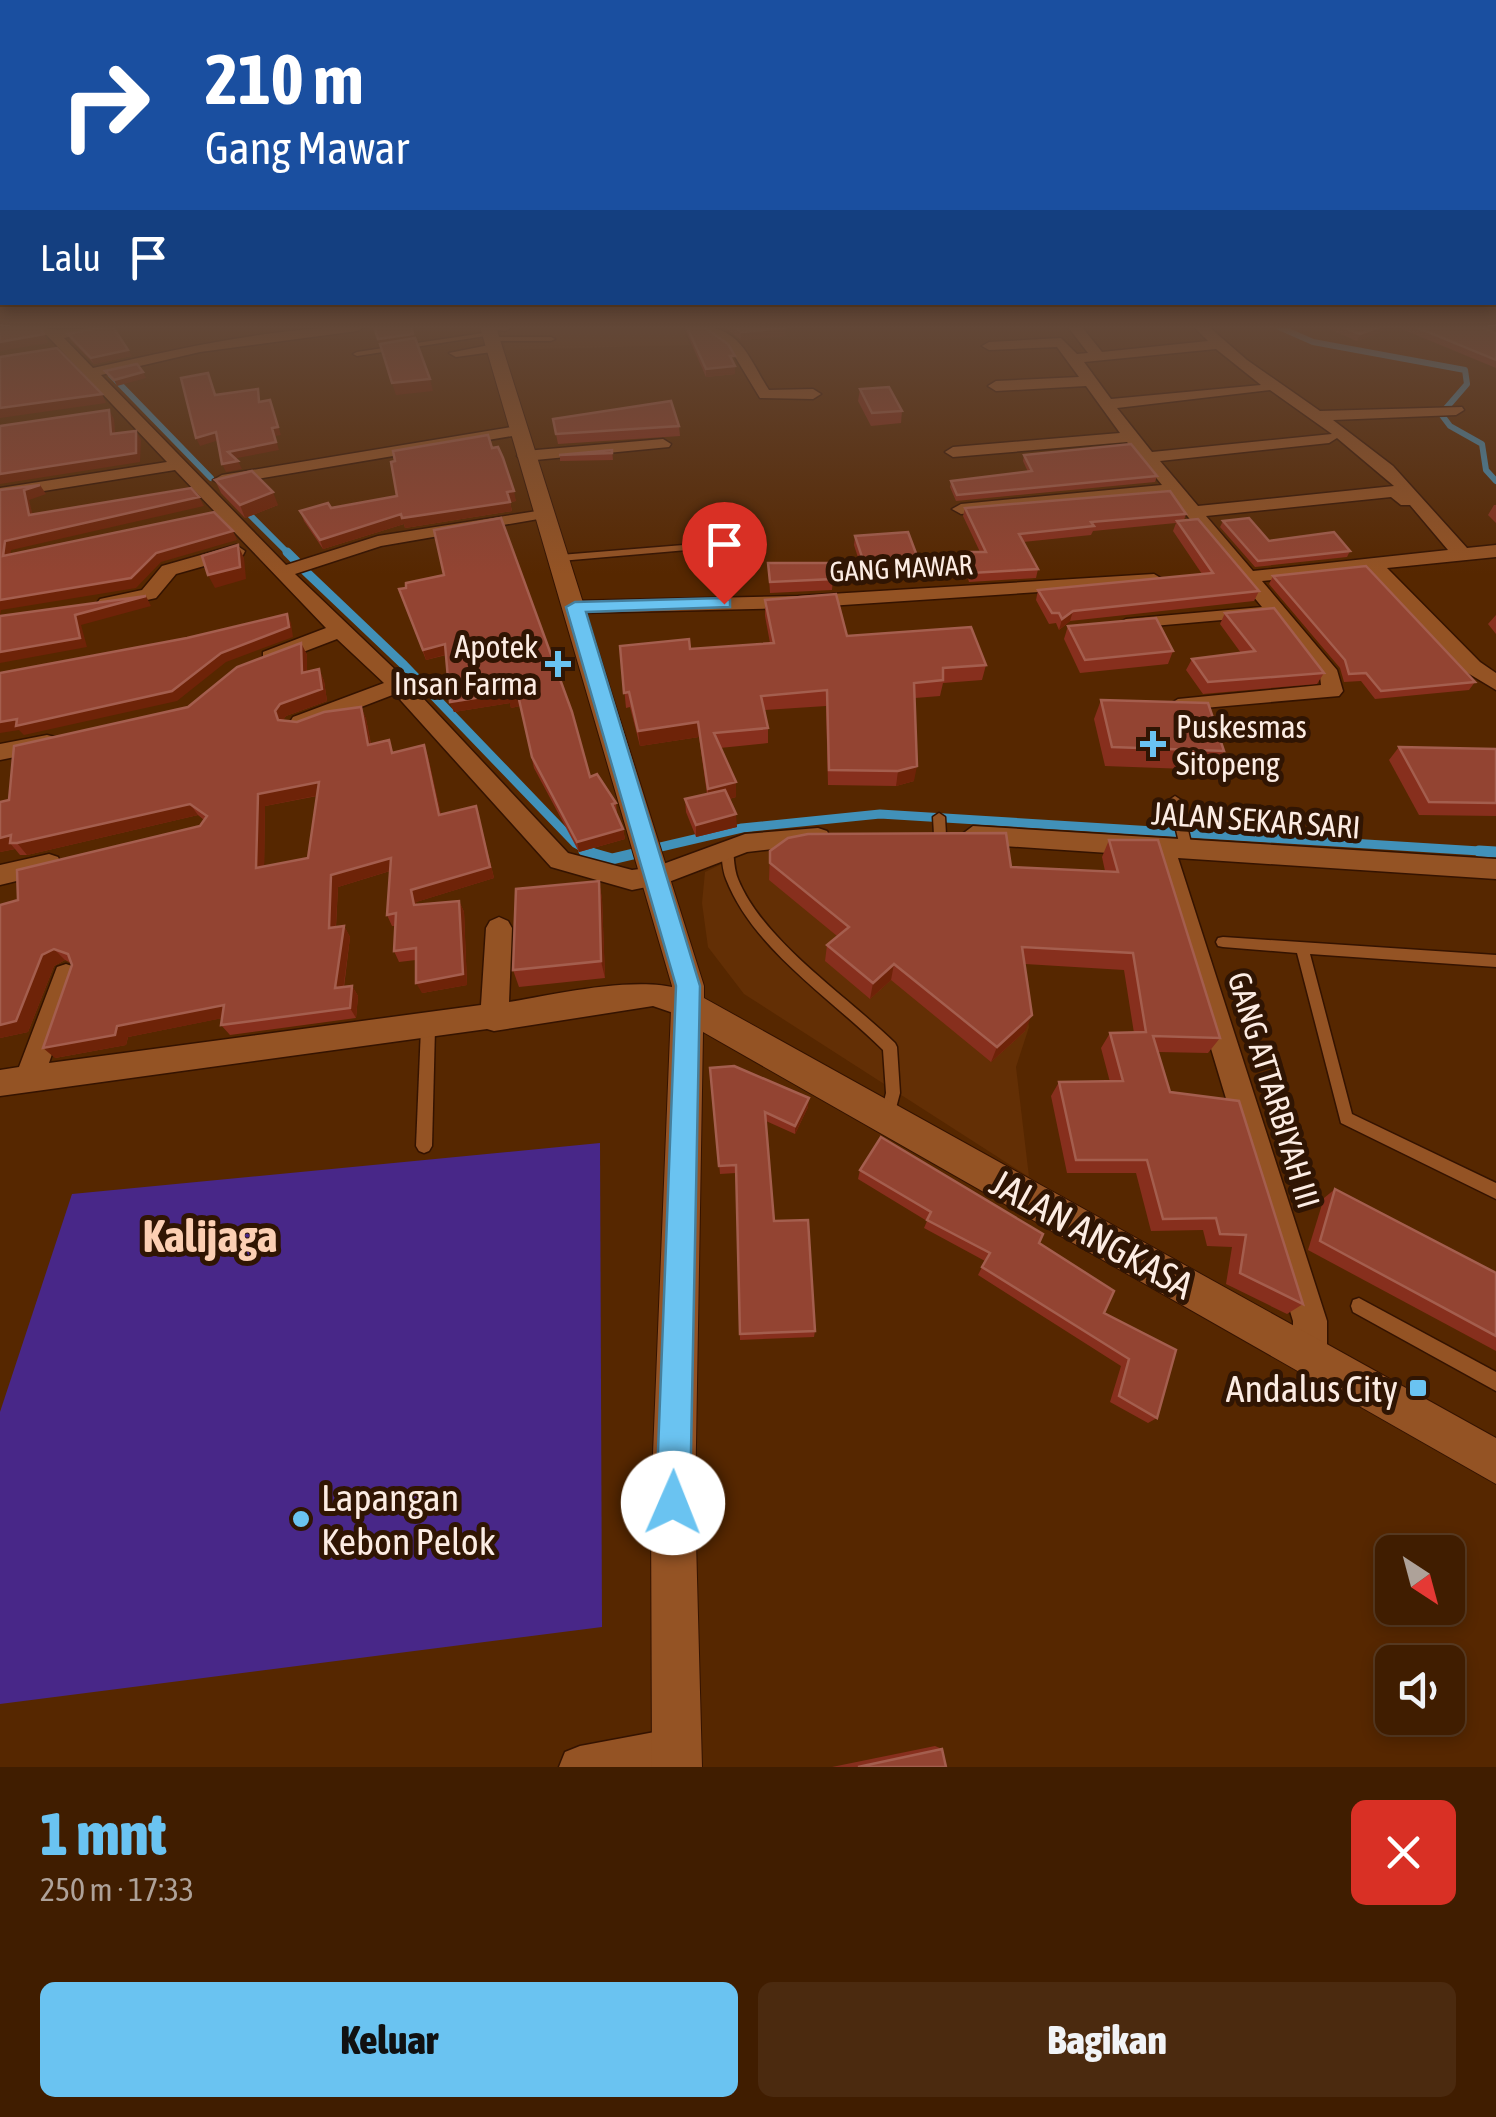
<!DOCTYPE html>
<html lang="id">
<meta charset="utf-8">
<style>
:root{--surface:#401d00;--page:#4b2a0f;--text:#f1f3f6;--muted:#aea299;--line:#593b22;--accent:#6ac3f1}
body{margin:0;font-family:"Asap Condensed",sans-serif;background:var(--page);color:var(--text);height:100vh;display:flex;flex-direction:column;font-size:38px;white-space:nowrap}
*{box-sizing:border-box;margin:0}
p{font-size:32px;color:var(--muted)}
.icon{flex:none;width:55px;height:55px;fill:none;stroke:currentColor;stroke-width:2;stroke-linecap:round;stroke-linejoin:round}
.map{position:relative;height:1767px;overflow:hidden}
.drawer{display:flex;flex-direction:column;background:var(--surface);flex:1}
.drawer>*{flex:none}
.top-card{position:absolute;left:0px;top:0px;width:1498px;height:305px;box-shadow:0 5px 15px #0003,0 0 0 2px var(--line);background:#1a4fa0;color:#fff;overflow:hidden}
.needle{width:65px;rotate:144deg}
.controls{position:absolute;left:1375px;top:1535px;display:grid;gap:20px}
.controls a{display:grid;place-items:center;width:90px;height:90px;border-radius:15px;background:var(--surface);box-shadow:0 5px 15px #0003,0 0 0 2px var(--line);font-size:50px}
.pin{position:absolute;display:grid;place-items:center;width:85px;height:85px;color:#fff;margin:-102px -42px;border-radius:50% 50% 50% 0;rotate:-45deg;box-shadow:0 0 10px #0007}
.pin .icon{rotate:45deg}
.me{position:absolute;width:110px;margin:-55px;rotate:1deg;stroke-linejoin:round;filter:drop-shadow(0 0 8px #0008)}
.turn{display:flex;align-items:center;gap:35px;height:210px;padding:0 40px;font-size:45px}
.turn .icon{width:130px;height:130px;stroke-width:2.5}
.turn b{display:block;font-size:70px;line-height:85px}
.then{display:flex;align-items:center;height:95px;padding:0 40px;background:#0003;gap:20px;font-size:38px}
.round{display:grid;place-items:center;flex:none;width:105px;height:105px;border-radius:15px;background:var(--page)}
.summary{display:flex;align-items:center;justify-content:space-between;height:170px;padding:0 40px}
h1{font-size:60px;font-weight:800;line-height:75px;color:var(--accent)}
.cta{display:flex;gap:20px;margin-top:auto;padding:20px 40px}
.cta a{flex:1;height:115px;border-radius:15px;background:var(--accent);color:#111;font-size:40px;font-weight:800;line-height:115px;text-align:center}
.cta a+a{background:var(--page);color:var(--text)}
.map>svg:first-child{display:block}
</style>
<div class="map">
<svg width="1496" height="1767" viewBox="0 0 1496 1767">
<rect width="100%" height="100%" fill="#562700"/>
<g fill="#632f05">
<path d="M676,327L683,328L690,345L506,350L500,328Z"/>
<path d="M793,847H1005L1029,1027L1016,1067L1029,1177L744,994L708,947L702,903L705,872L750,851Z"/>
</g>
<path fill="#482788" d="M600,1143L602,1627L0,1704V1412L72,1194Z"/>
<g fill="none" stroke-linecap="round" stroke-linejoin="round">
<g stroke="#4191b9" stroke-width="6">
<path d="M1279,327L1313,342L1465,370L1467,384L1441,414L1450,426L1482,444L1486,470L1496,481"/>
<path d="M111,375L211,478"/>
<path d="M244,509L290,555"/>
</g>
<g stroke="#4191b9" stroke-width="9">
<path d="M287,552L296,561"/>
<path d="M302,568L404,665L575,843L593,853"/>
<path d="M635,853L742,828L880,814L1496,852"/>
</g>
<g stroke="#4191b9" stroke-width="11">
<path d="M584,851L612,859L646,851"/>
<path d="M1479,851L1496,852"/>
</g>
<defs>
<g id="service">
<path d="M490,332L492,333V335L357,356L353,354L357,352Z"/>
<path d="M489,337H551L555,339L551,341H492L488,339Z"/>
<path d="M696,544L699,545V549L560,561L555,558L560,555Z"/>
<path d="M1175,796L1181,800L1192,847L1186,852L1180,847L1169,800Z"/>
<path d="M939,813L945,817L946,835L940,840L934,835L933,817Z"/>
<path d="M727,843L733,848C734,858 734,869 738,879C763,941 847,996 895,1043L897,1047L900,1093L892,1123L887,1125L882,1123L880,1118L886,1093L883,1050C831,998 753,949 726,879C722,869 722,858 721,848Z"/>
<path d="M1223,937L1496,955V967L1310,954L1352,1114L1496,1183V1199L1341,1123L1297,953L1223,947L1218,946L1216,942L1218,938Z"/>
<path d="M428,1022L433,1024L435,1028L432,1146L429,1151L424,1153L419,1151L416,1146L421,1028L423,1024Z"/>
<path d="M1359,1298L1496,1372V1391L1353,1312L1351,1306L1353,1300Z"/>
</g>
<g id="minor">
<path d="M39,327L57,330L116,327L64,338L93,368C182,348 272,327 364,327L357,331L200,352L101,375L286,565L378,536L550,509V517L381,546L295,574L406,680L568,853L632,870L655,867L745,834L818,828L827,831L830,837L827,843L747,852L666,883L632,890L551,867L395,694L309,727H293L290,722L293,717L384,683L337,639L277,662H263V652L326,628L175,470L0,498V488L167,462Z"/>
<path d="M481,327H512L505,331Z"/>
<path d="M700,327C741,326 750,361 769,390L813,389L821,394L813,399L760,398L731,350Z"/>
<path d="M1068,327H1082L1102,352L1208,341L1194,327H1209L1247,360L1320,411L1462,407L1464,410L1456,415L1333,420L1393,466L1467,548L1496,545V557L1387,568L1480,662L1496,673V690L1466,672L1368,570L1262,581L1337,670L1343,691L1339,696L1170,711L1167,706L1178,699L1321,685L1320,676L1265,610L1256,617L1119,629L1116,625L1126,619L1262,607L1170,495L961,514L952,509L961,504L1162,485L1127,442L953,457L945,452L953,447L1120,433L1086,386L996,391L988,386L996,381L1079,377L1057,347L989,350L982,346L989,342L1061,338L1077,354L1088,353ZM1216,349L1261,385L1111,399L1084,362ZM1270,390L1332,434L1152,452L1117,408ZM1337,438L1394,486L1198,506L1160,461L1329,443ZM1391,497L1401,505H1410L1448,550L1253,571L1206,516Z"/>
<path d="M494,344L499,345V351L456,357L449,353Z"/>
<path d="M518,426L526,431L524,434L222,485L213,480L222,475Z"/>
<path d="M663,439L671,444L669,447L525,461L517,456L525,451Z"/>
<path d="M236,545L245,551L243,555L176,574L156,598L107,609L97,603L100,599L142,590L162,566Z"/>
<path d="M1154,574L1164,580L1161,584L798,608L575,613L565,607L575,601L798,596Z"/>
<path d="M47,735L55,737L58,743L55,749L0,760V744Z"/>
<path d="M973,826L1496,859V879L1178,858L1327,1321V1357L1322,1369L1310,1374L1298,1369L1293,1357V1321L1153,856L973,844L961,835Z"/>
<path d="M49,854L58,857L61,864L58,871L0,885V865Z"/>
<path d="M499,917L508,921L512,928L509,1002C549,996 681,963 702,1006L698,1014L688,1018L653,1006L494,1031L487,1029L0,1096V1070L19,1067L57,967L66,964L75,967L79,975L49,1063L481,1005L486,928L490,921Z"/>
<path d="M676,1728L691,1734L697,1749L691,1764L683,1767H559L565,1752L580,1746Z"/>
</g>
<path id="tertiary" d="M480,327H496L704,986V998L1496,1438V1484L703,1032L695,1503L702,1767H652L651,1503L672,986Z"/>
</defs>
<use href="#service" stroke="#341300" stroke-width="3"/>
<use href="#minor" stroke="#341300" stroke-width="3"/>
<use href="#tertiary" stroke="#341300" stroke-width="2"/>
<use href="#service" fill="#945324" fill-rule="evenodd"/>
<use href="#minor" fill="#945324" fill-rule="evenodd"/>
<use href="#tertiary" fill="#945324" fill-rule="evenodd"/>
</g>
<g fill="#872f1d" fill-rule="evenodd">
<path d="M684,327H704L735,364V374L706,377Z"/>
<path d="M714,327H785V336L741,340L727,329Z"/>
<path d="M1324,327H1394L1357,341Z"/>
<path d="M1397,327H1482L1496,333V368Z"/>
<path d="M68,334L128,350L131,356L94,364L71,340Z"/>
<path d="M860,389L902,411L901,423L871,426L858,401Z"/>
<path d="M553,419L679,426L680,436L558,444Z"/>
<path d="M492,448L516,501L510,502L512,511L405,528L404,524L323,549L304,521L300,511L331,508L397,496Z"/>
<path d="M612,450L613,460L560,461V455Z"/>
<path d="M1024,455L1157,476L1155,482L956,501L950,487L951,481L1028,472L1023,461Z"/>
<path d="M215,480L278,505L245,518L221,493Z"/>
<path d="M1494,505H1496V523L1488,515Z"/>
<path d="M965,508L1186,514L1184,520L1259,591L1254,601L1070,621L1059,630L1056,623L1049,624L1036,600L1038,590L1202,574L1173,531L1176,523L1093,531L1091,535L1023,542L1038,569L1036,578L969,582L963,561L965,552H980L963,516Z"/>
<path d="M1223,521L1269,541L1350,551L1347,557L1255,567L1220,527Z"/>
<path d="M855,536L917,556L915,565L862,570L854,545Z"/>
<path d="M768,563L833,579L832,590L770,593Z"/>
<path d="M1273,576L1475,682L1469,690L1375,699L1361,681L1344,682L1340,668L1269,584Z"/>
<path d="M406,588L616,803L617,814L623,829L625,839L579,852L534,768L520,706L511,708L510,703L454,712L450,702L446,655L426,660L403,600Z"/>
<path d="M765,600L847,636L986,665L982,680L943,683L940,696L915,698L914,781L896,786L828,785L826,706L765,710L768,728V743L720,748L736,782V797L729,799L737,827L696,837L686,812L685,799L707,794L699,737L640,746L630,707L626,708L620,646L690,649L770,643L765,616Z"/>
<path d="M1225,613L1324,673L1317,684L1203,694L1186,670L1192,659L1241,653L1220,624Z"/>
<path d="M1496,615V634L1488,624Z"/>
<path d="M1068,626L1173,651L1168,664L1080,673L1064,639Z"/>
<path d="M301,643L307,655V671L319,669L324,681L327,701L286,716L283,720L297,722L361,707L366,719L371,744L394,753L424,745L428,757L441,815L476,806L494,878L416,902L417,905L459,901L464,912L467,985L422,993L416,960L399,962L394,951L395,926H392L387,915L390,871L338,887L336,927L344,926L350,937L344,987L352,986L358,996L356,1018L230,1035L221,1025L222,1018L128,1037L126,1045L55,1058L72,965L71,963L65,960L54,966L28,1032L0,1038V905L18,900L200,826L204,820L198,815L27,855H20L15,849L0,852L9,800L188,707ZM317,796L308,858L264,867L265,806Z"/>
<path d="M1101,700L1224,751L1214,770L1105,766L1094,719Z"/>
<path d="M1399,747L1496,749V816L1419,815L1389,760Z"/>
<path d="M1109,840L1220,1038L1208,1053L1158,1052L1170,1092L1303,1304L1287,1314L1226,1284L1232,1247L1207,1246L1203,1230L1151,1231L1136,1173H1067L1051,1096L1059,1082H1110L1101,1048L1110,1033H1134L1124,970L1025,964V1031L991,1062L891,980L870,999L825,961L827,945L837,936L769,880L770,851L1011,867L1105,871L1102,857Z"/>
<path d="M599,881L602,899L605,978L519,987L513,970Z"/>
<path d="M710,1068L808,1107L795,1134L766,1121L774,1221L815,1331L814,1337L740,1340L736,1173L720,1174Z"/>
<path d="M860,1170L1039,1243L1104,1313L1176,1350L1157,1418L1148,1423L1110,1402L1121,1366L978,1275L985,1261L924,1228L927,1221L858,1179Z"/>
<path d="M1335,1189L1496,1273V1351L1308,1250L1324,1198Z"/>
<path d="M935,1746L942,1749L946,1767H832Z"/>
</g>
<g fill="#6e2308">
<path d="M1380,327H1394L1357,341L1360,334Z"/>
<path d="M785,328V336L741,340V332Z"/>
<path d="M44,334L48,343L0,351V342Z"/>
<path d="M413,334L414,340L380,345L378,339Z"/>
<path d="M128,350L131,356L94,364L91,358Z"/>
<path d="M735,366V374L706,377V369Z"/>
<path d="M143,372L146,378L117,386L114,380Z"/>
<path d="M430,379L433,391L396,395L392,383Z"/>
<path d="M102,394L106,403L0,418V408Z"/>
<path d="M270,400L281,435L275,436L279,450L232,459L228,452L272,428Z"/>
<path d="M109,410L114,419L116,443L111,434Z"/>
<path d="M136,431L141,440L140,462L0,484V474Z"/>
<path d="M216,432L219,440L200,446L196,438Z"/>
<path d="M238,461L242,469L226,472L222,464Z"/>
<path d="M40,485L46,494L29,500L35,524L29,515L24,490Z"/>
<path d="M514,491L516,501L510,502L512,511L405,528L404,524L323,549L320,540L401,514Z"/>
<path d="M273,492L278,505L245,518L240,505Z"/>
<path d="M199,497L204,506L11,550L10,565L3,556L5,541Z"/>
<path d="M233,531L237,540L161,562L136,588L1,610L0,615V600Z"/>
<path d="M238,545L244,558L246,579L215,588L208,575Z"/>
<path d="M146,596L151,606L81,625L87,647L0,663V652L75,615Z"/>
<path d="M1073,611L1070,621L1059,630L1062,619Z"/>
<path d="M287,614L291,623L293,637L226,662L177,701L24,735L19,730L0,733V722L221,653Z"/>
<path d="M301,643L307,655V685L302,673Z"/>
<path d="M445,644L448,654L426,660L423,650Z"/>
<path d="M319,669L324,681L327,701L286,716L281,723L284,732L275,711L280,704Z"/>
<path d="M507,693L510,703L454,712L450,702Z"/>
<path d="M518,695L520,706L511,708L508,697Z"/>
<path d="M361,707L366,719L373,757L368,745Z"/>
<path d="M698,722L699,737L640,746L638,731Z"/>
<path d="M424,745L428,757L444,827L439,815Z"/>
<path d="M917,766L914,781L896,786L898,771Z"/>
<path d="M319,782L325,794L265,806L264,880L256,868L258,794Z"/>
<path d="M736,782V797L708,804V789Z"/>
<path d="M190,804L198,815L27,855L17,843H10L15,849L0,852V838Z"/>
<path d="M476,806L494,878L416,902L419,916L414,905L411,890Z"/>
<path d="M736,814L737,827L696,837V825Z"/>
<path d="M623,829L625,839L579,852L577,842Z"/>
<path d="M391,858L396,869L338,887L335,939L329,928L331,875Z"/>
<path d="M599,881L602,899L605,978L601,961Z"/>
<path d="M459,901L464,912L467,985L422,993L416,983Z"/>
<path d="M344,926L350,937L342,998L335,988Z"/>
<path d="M54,949L65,960L54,966L28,1032L0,1038V1025L42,955Z"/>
<path d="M894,964L891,980L870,999L873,983Z"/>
<path d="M352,986L358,996L356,1018L350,1008Z"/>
<path d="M224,1005L233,1016L128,1037L126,1045L55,1058L43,1048L117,1026Z"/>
<path d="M1032,1015L1025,1031L991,1062L997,1047Z"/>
<path d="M809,1098L808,1107L795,1134V1126Z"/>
</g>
<g fill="#934432" stroke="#a45e4e" stroke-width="2.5" fill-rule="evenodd">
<path d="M0,327H39L44,334L0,342Z"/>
<path d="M104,327H113L128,350L91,358L68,334Z"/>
<path d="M374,327H411L413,334L378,339Z"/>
<path d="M687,327H704L728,344L735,356H730L735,366L706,369Z"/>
<path d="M734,327H785V328L741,332Z"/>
<path d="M1342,327H1380L1360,334Z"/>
<path d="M1416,327H1482L1496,333V360Z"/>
<path d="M415,338L430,379L392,383L380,344Z"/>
<path d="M57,348L102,394L0,408V357Z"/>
<path d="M137,364L143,372L114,380L105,371Z"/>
<path d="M208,373L215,395L258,389L259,402L270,400L278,427L272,428L276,442L228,452L238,461L222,464L216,432L196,438L181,378Z"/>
<path d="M889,387L902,411L872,413L860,389Z"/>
<path d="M671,401L679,426L556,434L553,419Z"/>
<path d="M109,410L111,434L136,431V453L0,474V426Z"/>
<path d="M488,435L492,448L498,447L503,458L514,491L507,492L510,502L402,518L401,514L320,540L300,511L328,503L331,508L397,496L391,462L395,461L393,451Z"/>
<path d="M1131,444L1157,476L957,495L951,481L1032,471L1024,455Z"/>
<path d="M612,450V453L559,455Z"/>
<path d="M252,471L273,492L240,505L215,480Z"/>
<path d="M40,485L24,490L29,515L191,488L199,497L5,541L3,556L214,512L233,531L156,553L131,578L0,600V490Z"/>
<path d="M1170,491L1186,514L1091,522L1094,526L1019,534L1038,569L971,573L965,552H986L965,508Z"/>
<path d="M501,518L572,712L590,777L597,774L616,803L612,804L623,829L577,842L532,757L518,695L508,697L507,693L450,702L445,644L423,650L399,589L406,588V583L444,575L434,530Z"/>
<path d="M1249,518L1269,541L1334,532L1350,551L1258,561L1223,521Z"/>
<path d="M1198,519L1259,591L1073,611L1062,619L1059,613H1052L1038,590L1213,573L1177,521Z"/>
<path d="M908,532L917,556L863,560L855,536Z"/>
<path d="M238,545L240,567L208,575L202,556Z"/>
<path d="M768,563H832L833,579L770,582Z"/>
<path d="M1366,566L1475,682L1381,691L1366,673L1349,674L1345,660L1273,576Z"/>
<path d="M836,594L847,636L971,627L986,665L943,668V680L914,683L917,766L898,771L829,770L827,690L761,696L768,728L714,733L736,782L708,789L698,722L638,731L629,692L624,693L620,646L689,639L690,649L774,643L765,600Z"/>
<path d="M146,596L75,615L80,638L0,652V616Z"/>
<path d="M1274,608L1324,673L1208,682L1192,659L1255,651L1225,613Z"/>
<path d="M287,614L289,627L221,653L172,691L16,726L17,719L0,722V673L187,638Z"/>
<path d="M1156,618L1173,651L1085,660L1068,626Z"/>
<path d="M301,643L302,673L319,669L322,689L280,704L275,711L278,720L297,722L324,712L361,707L368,745L389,740L392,753L424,745L439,815L476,806L490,867L411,890L414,905L459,901L463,974L416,983V948L394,951L396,913L387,915L391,858L331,875L329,928L344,926L335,988L352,986L350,1008L221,1025L224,1005L117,1026L115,1035L43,1048L72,965L68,954L54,949L42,955L16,1021L0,1025V905L18,900L17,870L200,826L207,816L190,804L17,843H10L11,835L0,838V802L9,800L14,746L188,707L237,667ZM319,782L308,858L256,868L258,794Z"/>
<path d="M1101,700L1208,703L1224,751L1112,747Z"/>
<path d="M1399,747L1496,749V803L1429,802Z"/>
<path d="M725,790L736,814L696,825L685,799Z"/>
<path d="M1006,833L1011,867L1118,872L1109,840H1158L1220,1038L1153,1036L1170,1092L1239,1101L1303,1304L1240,1273L1246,1235L1220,1234L1216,1218L1163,1219L1147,1160H1076L1059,1082L1123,1081L1110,1033L1146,1032L1133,953L1022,947L1032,1015L997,1047L894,964L873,983L827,945L849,927L770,863V851L788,838L808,834Z"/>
<path d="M599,881L601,961L513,970L516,889Z"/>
<path d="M734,1066L809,1098L795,1126L765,1112L774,1221L808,1220L815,1331L740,1334L736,1165L719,1166L710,1068Z"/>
<path d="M881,1137L1043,1234L1039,1243L1114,1291L1104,1313L1176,1350L1157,1418L1119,1396L1129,1359L982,1267L990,1253L927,1220L931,1212L860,1170Z"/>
<path d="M1335,1189L1496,1273V1336L1320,1241Z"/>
<path d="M942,1749L946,1767H858Z"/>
</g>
<linearGradient id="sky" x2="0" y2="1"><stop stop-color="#2f1500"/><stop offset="0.57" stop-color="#624737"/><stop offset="1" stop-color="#624737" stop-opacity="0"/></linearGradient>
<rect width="1496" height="574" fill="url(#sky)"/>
<path fill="#6ac3f1" stroke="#457f9d" stroke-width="2.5" d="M724,598L730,600V607L586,612L700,986L690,1503L685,1515L673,1520L661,1515L656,1503L676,986L566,607L575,602Z"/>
<g fill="#6ac3f1" stroke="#301503" stroke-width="4">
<path d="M553 649h10v10h10v10h-10v10h-10v-10h-10v-10h10z"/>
<path d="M1148 729h10v10h10v10h-10v10h-10v-10h-10v-10h10z"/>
<rect x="1408" y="1378" width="20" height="20" rx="5"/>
<circle cx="301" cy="1519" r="10"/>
</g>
<g text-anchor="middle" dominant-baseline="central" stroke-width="10" stroke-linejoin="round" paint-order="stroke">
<g font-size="28" fill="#fcece3" stroke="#301503">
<text transform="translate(901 568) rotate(-3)">GANG MAWAR</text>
</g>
<g font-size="32" fill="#fcece3" stroke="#301503" text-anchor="end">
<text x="538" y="646">Apotek<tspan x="538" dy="37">Insan Farma</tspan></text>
<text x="1176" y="726" text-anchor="start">Puskesmas<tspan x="1176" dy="37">Sitopeng</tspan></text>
</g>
<g font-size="32" fill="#fcece3" stroke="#301503">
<text transform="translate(1256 820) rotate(4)">JALAN SEKAR SARI</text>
<text transform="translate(1274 1090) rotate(73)">GANG ATTARBIYAH III</text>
</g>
<g font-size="38" fill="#fcece3" stroke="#301503">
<text transform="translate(1092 1234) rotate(29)">JALAN ANGKASA</text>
</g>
<g font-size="38" fill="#fcece3" stroke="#301503" text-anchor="end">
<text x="1398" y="1388">Andalus City</text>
<text x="321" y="1497" text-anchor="start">Lapangan<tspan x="321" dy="44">Kebon Pelok</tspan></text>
</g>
<g font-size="45" font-weight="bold" fill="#fccfb3" stroke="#301503">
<text x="210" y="1236">Kalijaga</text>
</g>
</g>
</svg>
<div class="controls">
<a><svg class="needle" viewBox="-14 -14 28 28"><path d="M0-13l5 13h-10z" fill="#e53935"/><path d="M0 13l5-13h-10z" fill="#aea299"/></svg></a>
<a><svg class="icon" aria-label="sound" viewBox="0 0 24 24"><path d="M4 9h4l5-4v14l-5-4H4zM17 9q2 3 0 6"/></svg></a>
</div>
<div class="pin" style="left:724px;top:604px;background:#d93025"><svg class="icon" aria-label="arrive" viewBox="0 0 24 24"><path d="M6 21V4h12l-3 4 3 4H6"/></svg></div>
<svg class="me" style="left:673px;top:1503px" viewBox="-20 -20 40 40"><circle r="19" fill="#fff"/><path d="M0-13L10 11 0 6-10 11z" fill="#6ac3f1"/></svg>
<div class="top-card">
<div class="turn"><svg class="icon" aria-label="right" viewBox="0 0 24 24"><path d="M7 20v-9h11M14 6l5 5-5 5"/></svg><div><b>210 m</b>Gang Mawar</div></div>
<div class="then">Lalu<svg class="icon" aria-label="arrive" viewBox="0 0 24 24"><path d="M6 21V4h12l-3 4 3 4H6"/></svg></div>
</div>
</div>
<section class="drawer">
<div class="summary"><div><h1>1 mnt</h1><p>250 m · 17:33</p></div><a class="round" style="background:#d93025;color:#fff"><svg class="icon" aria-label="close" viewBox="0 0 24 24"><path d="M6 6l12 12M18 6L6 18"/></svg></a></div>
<div class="cta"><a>Keluar</a><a>Bagikan</a></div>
</section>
